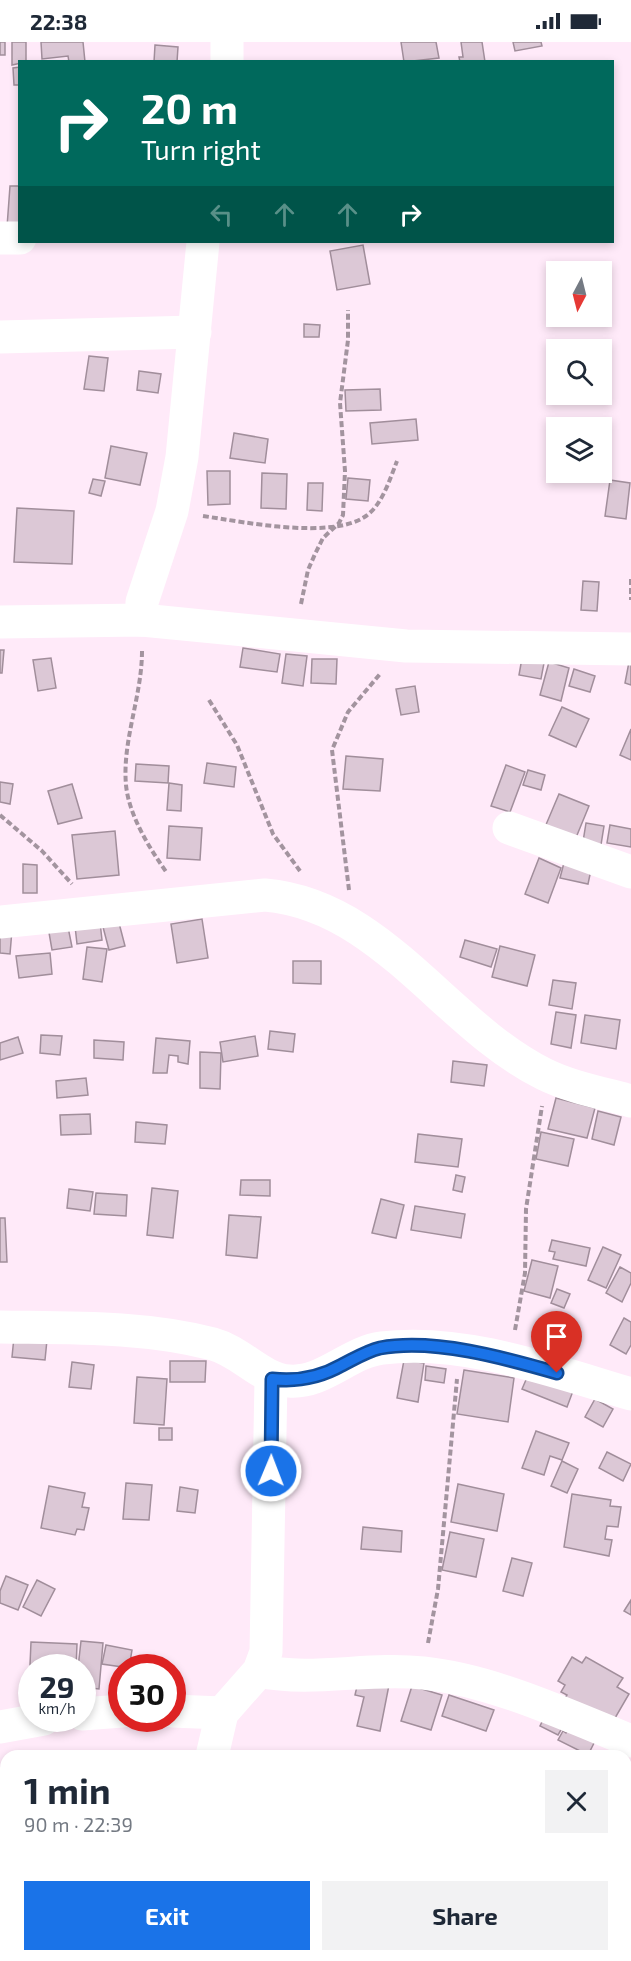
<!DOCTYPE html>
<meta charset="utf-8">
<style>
:root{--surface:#fff;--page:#f2f2f3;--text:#1f2937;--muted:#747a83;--accent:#1a73e8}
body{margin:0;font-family:"Exo 2",sans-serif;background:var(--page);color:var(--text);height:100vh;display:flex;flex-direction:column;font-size:22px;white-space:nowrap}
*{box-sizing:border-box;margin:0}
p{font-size:20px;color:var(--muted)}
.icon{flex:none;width:33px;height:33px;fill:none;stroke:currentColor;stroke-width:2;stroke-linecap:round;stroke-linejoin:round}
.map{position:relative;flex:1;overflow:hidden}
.sheet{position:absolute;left:0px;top:1708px;width:632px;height:212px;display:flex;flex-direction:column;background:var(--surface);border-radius:18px 18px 0 0;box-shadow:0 3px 9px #0003}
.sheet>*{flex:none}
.guide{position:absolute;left:18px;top:18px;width:596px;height:183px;border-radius:0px;box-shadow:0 3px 9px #0003;background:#00695c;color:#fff;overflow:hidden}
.needle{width:39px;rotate:187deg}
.buttons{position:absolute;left:546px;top:219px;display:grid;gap:12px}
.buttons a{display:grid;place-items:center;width:66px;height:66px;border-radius:0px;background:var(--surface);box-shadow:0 3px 9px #0003;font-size:30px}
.speed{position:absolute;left:18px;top:1612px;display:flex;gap:12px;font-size:30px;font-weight:700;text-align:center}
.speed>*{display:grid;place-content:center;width:78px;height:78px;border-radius:50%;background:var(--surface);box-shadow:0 3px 9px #0003;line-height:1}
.speed small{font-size:15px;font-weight:400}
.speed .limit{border:9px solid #d22;background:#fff;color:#111}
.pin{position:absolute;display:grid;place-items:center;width:51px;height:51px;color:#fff;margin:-62px -26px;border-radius:50% 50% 50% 0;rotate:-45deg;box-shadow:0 0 6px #0007}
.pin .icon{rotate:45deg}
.me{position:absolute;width:66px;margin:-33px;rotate:1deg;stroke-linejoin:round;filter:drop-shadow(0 0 4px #0008)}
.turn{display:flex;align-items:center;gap:21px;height:126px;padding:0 24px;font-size:27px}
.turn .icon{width:78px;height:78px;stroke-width:2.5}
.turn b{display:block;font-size:42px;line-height:51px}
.lanes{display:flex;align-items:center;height:57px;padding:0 24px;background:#0003;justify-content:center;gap:30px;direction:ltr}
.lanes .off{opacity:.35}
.round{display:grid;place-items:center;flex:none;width:63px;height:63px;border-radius:0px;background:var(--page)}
.overview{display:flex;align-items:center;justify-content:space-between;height:102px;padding:0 24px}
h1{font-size:36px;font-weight:700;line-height:45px}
.cta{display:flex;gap:12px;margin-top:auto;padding:12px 24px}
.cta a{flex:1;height:69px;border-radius:0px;background:var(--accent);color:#fff;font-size:24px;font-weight:700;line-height:69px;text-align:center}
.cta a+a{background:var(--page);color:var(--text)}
.status{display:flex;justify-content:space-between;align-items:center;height:42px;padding:0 30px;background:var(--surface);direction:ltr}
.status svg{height:16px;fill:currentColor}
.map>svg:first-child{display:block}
</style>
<div class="status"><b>22:38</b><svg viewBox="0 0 49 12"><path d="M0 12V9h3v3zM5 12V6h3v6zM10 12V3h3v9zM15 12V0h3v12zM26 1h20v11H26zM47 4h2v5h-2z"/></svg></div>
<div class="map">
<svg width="631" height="1919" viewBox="0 0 631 1919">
<rect width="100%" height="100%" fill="#ffeaf9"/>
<g fill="#dcc8d6" stroke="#a18e9b" stroke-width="1.5">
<rect x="0" y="0" width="5" height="13"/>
<path d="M12,0H26V20L12,23Z"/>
<path d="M41,0H83L85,20H69L68,14L42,17Z"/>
<path d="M401,0H436L439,16L404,20Z"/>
<path d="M461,0H482L485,20H460L459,15H463Z"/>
<path d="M513,0H541L542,4L515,9Z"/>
<path d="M155,3L178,5L177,20H154Z"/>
<path d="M20,25V43H14L13,26Z"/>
<path d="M10,144H20V185H7Z"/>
<path d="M363,203L370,242L337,248L330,209Z"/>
<path d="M304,282L320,283L319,295H304Z"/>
<path d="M89,314L108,316L104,349L84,347Z"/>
<path d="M139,329L161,332L158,351L137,348Z"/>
<path d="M380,347L381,368L346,369L345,348Z"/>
<path d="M416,377L418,398L372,402L370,381Z"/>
<path d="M234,391L268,397L265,421L230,416Z"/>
<path d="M111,404L147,411L140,443L105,436Z"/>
<path d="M207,429H230V462L208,463Z"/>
<path d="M262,431L287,432L286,467L261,466Z"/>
<path d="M348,436L370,438L368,459L346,457Z"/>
<path d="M93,437L105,439L101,454L89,451Z"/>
<path d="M610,438L630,441L626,477L605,474Z"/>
<path d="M308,441H323L322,469L307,468Z"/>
<path d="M17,466L74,469L72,522L14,520Z"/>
<path d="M583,539L599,540L597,569L581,568Z"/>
<path d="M243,606L280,612L277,630L240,625Z"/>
<path d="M0,608H4L2,631H0Z"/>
<path d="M286,612L307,614L303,644L282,641Z"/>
<path d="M51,616L56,646L38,649L33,618Z"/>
<path d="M522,616L544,621L541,637L519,633Z"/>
<path d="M312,617H337L336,642L311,641Z"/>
<path d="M549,620L569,626L561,659L540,653Z"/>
<path d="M629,620H631V643L625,641Z"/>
<path d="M574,627L595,634L590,650L569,644Z"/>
<path d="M415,644L419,670L401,673L396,647Z"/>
<path d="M562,665L589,677L576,705L549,693Z"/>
<path d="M631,687V718L620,713Z"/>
<path d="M346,714L383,717L380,749L343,747Z"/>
<path d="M207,721L236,725L234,745L204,741Z"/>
<path d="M136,722L169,724L168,741L135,739Z"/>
<path d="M506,723L525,730L510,770L491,764Z"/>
<path d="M528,728L545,733L541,748L523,743Z"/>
<path d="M0,740L13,742L10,762L0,760Z"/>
<path d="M169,741L182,743L181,769L167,768Z"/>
<path d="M72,742L82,776L58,782L48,749Z"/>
<path d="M559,752L589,764L575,798L545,785Z"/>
<path d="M586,781L604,784L600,809L582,806Z"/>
<path d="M610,783L631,787V805L607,801Z"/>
<path d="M169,784L202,786L200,818L167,816Z"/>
<path d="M115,789L119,833L77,837L72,793Z"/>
<path d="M539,816L561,826L548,861L525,852Z"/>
<path d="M565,817L592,823L588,842L560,836Z"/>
<path d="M23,822L37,823V851H23Z"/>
<path d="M66,875L72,905L52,908L47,879Z"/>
<path d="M202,877L208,916L177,921L171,882Z"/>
<path d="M100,880L102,898L77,902L75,884Z"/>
<path d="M119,881L125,904L109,908L103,885Z"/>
<path d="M0,887L12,888L10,912L0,911Z"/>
<path d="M465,898L497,907L491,925L460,915Z"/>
<path d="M500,904L535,913L527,944L492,935Z"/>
<path d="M87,905L107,907L102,940L83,937Z"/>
<path d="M50,911L52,932L19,936L16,914Z"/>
<path d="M293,919H321V942L293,941Z"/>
<path d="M553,938L576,941L572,967L549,963Z"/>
<path d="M556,970L576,973L571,1006L551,1002Z"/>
<path d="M585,973L620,978L616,1007L581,1001Z"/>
<path d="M270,989L295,992L293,1010L268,1007Z"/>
<path d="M41,993L62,994L60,1013L40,1011Z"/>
<path d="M255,994L258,1014L223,1020L220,1000Z"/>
<path d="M18,995L23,1011L0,1018V1001Z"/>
<path d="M156,996L190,999L188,1022L178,1020V1014L169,1013L167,1031H153Z"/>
<path d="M94,998L124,1000L123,1018L94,1016Z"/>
<path d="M200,1010L221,1011L220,1047L200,1046Z"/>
<path d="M453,1019L487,1023L484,1044L451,1040Z"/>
<path d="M86,1036L88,1053L57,1056L56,1039Z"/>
<path d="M556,1056L595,1066L587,1096L548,1087Z"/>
<path d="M598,1069L621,1075L614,1103L592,1097Z"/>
<path d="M90,1072L91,1092L61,1093L60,1073Z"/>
<path d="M136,1080L167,1083L165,1102L135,1100Z"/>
<path d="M541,1090L574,1097L568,1124L536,1117Z"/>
<path d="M418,1092L462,1097L458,1125L415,1120Z"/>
<path d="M456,1133L465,1135L462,1150L453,1148Z"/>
<path d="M241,1138H270V1154L240,1153Z"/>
<path d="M152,1146L178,1149L173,1196L147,1193Z"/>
<path d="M69,1147L93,1150L90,1169L67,1166Z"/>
<path d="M96,1151L127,1153L126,1174L94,1172Z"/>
<path d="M381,1157L404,1163L396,1196L372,1191Z"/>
<path d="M415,1164L465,1172L461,1196L411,1188Z"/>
<path d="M229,1173L261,1175L257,1216L226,1213Z"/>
<path d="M0,1176H5L7,1220H0Z"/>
<path d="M552,1198L590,1206L586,1224L553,1217L555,1210L549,1209Z"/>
<path d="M603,1205L621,1213L606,1246L588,1238Z"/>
<path d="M532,1218L558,1224L550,1256L524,1249Z"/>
<path d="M620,1225L631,1231V1241L622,1260L606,1251Z"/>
<path d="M557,1247L570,1252L564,1266L551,1261Z"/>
<path d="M624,1276L631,1280V1303L626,1312L610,1303Z"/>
<path d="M14,1295L47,1298L45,1318L12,1315Z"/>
<path d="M404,1318L424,1321L418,1360L397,1356Z"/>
<path d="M170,1319H206L205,1340H170Z"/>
<path d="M72,1320L94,1323L91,1347L69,1345Z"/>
<path d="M426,1324L446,1327L444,1341L425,1338Z"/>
<path d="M464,1328L514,1336L508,1380L457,1372Z"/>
<path d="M529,1331L573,1349L567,1365L522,1347Z"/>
<path d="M137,1335L167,1337L164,1383L134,1381Z"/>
<path d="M595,1357L613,1367L603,1385L585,1375Z"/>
<rect x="159" y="1386" width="13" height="12"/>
<path d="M536,1389L569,1401L562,1418L550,1414L544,1433L522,1426Z"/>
<path d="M607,1410L631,1422L623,1439L599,1426Z"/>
<path d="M562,1419L578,1427L567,1451L551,1444Z"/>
<path d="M126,1441L152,1443L149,1478L123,1477Z"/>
<path d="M458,1442L504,1452L497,1489L451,1480Z"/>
<path d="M49,1444L85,1451L82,1465L89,1466L84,1488L77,1487L75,1493L41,1486Z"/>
<path d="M180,1445L198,1448L195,1471L177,1469Z"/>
<path d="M572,1452L611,1458L610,1464L621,1465L618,1485L607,1484L605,1497L612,1498L609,1514L564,1505Z"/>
<path d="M363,1485L402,1489L401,1510L361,1507Z"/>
<path d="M450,1490L484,1497L476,1535L442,1528Z"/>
<path d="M512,1516L532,1521L523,1554L503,1549Z"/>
<path d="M6,1534L28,1543L18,1568L0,1561V1549Z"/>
<path d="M37,1538L55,1547L41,1574L23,1565Z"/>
<path d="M631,1558V1573L624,1569Z"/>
<path d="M81,1599L103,1601L99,1647L82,1645V1626H78Z"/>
<path d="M31,1600L77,1602L76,1626L30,1623Z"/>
<path d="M106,1603L132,1608L129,1626L102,1622Z"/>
<path d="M572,1615L582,1621L586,1615L623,1636L617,1645L629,1652L611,1683L562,1660L567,1653L561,1650L565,1643L558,1639Z"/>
<path d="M359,1636L389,1643L380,1689L357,1684L364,1655L355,1653Z"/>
<path d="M412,1644L442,1653L431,1688L401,1679Z"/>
<path d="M449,1653L494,1668L486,1689L442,1674Z"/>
<path d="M546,1672L565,1681L558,1693L540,1684Z"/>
<path d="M571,1682L597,1695L588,1713L558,1698L563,1689L566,1691Z"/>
<path d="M6,1765V1793L0,1794V1766Z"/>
<path d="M0,1849L6,1850V1891L0,1890Z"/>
<path d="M6,1901V1914H33L34,1919H0V1903Z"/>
<rect x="48" y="1914" width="30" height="5"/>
<path d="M83,1914H96L97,1919H83Z"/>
<path d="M373,1914L398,1918L400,1914H409L423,1919H371Z"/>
<path d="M487,1914H508L515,1915L514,1919H486Z"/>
</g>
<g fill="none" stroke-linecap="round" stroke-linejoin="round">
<g stroke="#a3949f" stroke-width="4" stroke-dasharray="6 3" stroke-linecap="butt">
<path d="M203,474C244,480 332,498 366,474C382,463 390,437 397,419"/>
<path d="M631,537V558"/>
<path d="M301,562L308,528L315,512L323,496L339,481L343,473L345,429L340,361L348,298V268"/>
<path d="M142,609C142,654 122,699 126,743C129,774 150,807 167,831"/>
<path d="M209,658L237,703L273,792L300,829"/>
<path d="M0,773L42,809L72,842"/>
<path d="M349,848L332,708L348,670L380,632"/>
<path d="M515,1288L525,1231L526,1167L542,1064"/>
<path d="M428,1601L438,1547L457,1337"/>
</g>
<g stroke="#fff" stroke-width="33">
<path d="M227,20V0"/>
<path d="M0,196H20"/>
<path d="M0,295L195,290"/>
<path d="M142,578V560L172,469L182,415L203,200"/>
<path d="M0,580L142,578L406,604L631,607"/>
<path d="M509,786L631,830"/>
<path d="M0,880L265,853C382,863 445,983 544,1032C570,1045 602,1051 631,1059"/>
<path d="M0,1285C71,1286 144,1284 213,1302C242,1310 261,1337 289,1339C323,1342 349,1310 382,1306C464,1296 553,1329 631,1352"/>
<path d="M259,1629C313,1640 368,1625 423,1631C492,1638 567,1673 631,1699"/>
<path d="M172,1669L222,1671"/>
<path d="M82,1672L122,1669"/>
<path d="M0,1685L44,1677"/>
<path d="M212,1714L222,1671L259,1629L266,1610L271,1337"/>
<path d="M157,1919L158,1914"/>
</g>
</g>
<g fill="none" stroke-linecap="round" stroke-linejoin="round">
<defs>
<path id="route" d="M271,1429L272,1337C297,1340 319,1336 342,1323C354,1317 367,1309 380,1306C434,1296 505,1316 557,1331"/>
</defs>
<use href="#route" stroke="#114b97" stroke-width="15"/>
<use href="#route" stroke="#1a73e8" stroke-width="10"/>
</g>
</svg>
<div class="buttons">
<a><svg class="needle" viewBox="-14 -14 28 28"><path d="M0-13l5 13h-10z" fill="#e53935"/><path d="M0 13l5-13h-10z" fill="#747a83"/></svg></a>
<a><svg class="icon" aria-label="search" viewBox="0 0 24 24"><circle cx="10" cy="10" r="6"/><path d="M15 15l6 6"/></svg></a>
<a><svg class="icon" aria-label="layers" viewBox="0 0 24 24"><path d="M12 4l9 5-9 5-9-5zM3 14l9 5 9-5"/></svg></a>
</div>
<div class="speed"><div>29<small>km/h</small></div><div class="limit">30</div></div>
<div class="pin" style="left:557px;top:1331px;background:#d93025"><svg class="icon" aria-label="arrive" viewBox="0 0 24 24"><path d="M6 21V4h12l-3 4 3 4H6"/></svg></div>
<svg class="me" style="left:271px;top:1429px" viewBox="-20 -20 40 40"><circle r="17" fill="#1a73e8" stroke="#fff" stroke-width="3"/><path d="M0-11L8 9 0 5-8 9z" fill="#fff"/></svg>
<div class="guide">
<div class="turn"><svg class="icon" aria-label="right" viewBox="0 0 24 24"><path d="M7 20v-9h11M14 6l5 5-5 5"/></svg><div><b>20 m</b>Turn right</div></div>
<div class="lanes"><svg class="icon off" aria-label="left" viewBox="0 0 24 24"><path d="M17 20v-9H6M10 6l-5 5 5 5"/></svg><svg class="icon off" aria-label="ahead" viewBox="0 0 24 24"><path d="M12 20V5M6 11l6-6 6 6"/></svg><svg class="icon off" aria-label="ahead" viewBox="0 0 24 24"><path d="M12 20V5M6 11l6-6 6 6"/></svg><svg class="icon" aria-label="right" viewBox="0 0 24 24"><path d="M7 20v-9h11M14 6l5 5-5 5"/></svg></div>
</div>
<section class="sheet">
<div class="overview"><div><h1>1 min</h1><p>90 m · 22:39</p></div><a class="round"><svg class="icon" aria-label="close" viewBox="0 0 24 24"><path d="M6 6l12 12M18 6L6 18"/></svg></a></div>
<div class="cta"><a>Exit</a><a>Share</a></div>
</section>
</div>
